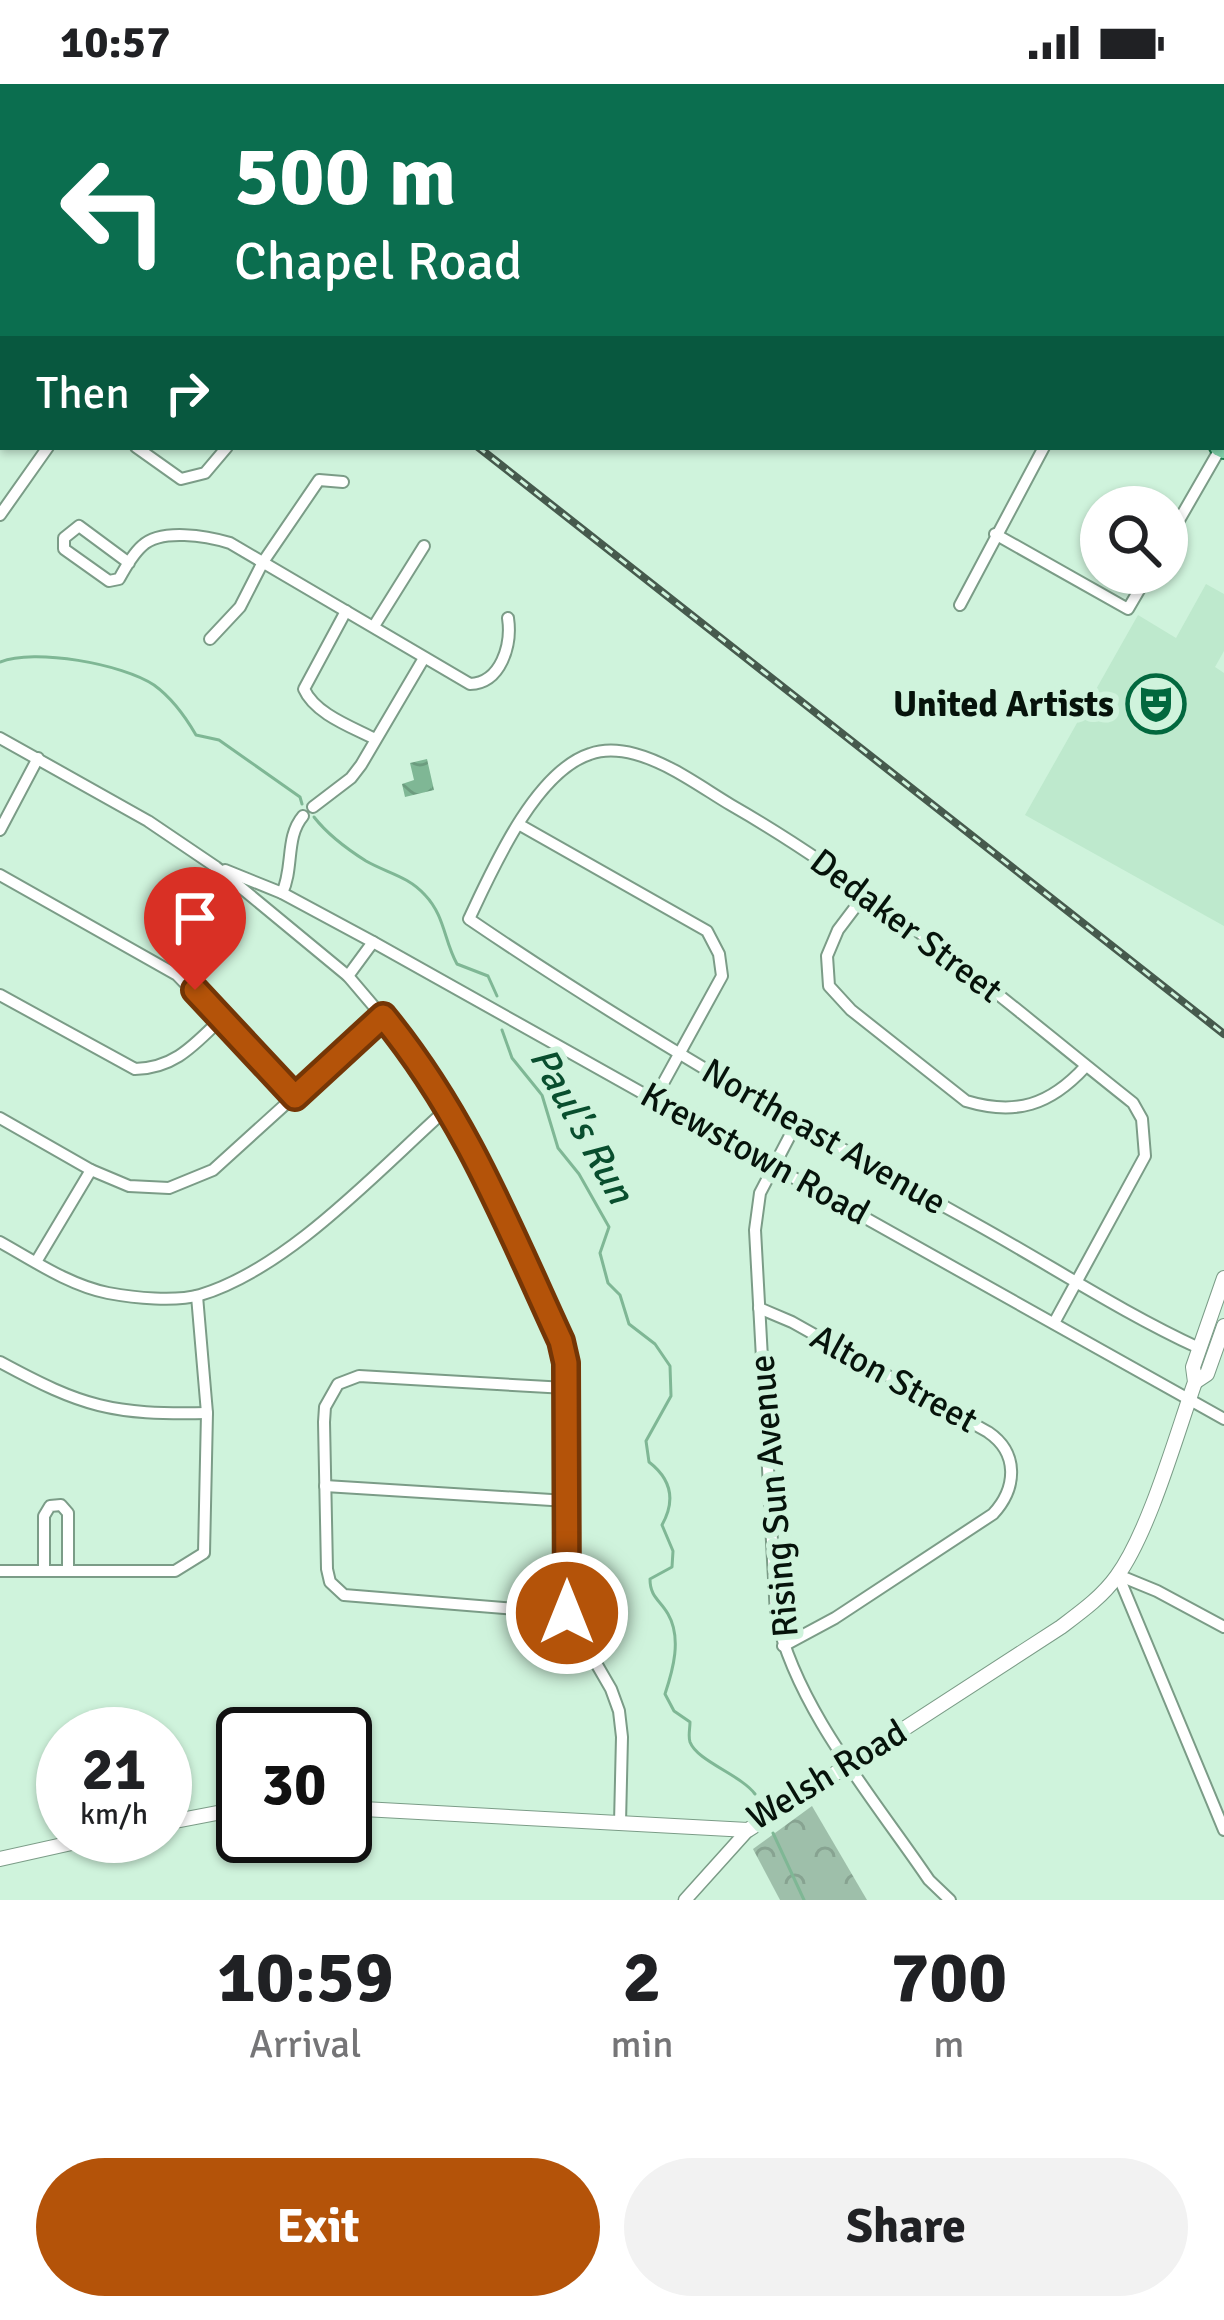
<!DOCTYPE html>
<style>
:root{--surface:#fff;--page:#f2f2f2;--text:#202124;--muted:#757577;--accent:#b45309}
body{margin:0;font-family:Signika,sans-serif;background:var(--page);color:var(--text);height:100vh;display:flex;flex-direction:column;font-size:45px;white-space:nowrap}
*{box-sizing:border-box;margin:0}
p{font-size:39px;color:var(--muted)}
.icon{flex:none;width:66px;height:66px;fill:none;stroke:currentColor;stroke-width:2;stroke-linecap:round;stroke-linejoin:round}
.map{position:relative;height:1816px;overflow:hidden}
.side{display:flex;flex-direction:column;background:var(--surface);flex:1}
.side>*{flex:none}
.banner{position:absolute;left:0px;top:0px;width:1224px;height:366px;box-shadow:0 3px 9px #0004;background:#0b6e4f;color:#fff;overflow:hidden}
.tools{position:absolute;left:1080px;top:402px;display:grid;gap:24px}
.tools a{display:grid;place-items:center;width:108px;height:108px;border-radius:50%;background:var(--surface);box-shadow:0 3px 9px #0004;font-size:60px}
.speed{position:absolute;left:36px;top:1623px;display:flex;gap:24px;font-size:60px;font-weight:700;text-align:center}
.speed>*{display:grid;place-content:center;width:156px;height:156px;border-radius:50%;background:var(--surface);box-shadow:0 3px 9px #0004;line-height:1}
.speed small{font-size:30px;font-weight:400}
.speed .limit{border:6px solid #111;border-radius:18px;background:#fff;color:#111}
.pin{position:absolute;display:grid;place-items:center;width:102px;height:102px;color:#fff;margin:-123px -51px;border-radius:50% 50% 50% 0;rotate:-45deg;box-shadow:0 0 12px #0007}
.pin .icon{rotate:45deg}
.me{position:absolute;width:132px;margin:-66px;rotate:0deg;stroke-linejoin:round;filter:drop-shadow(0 0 9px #0008)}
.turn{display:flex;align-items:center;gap:42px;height:252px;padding:0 36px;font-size:54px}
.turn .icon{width:156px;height:156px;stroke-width:2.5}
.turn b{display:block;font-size:84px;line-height:102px}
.then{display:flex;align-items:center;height:114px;padding:0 36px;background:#0003;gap:24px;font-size:45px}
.eta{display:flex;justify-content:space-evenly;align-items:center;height:204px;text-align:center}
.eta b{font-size:72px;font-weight:700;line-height:84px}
.cta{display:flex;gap:24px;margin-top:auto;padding:24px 36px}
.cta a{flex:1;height:138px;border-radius:72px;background:var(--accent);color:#fff;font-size:48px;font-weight:700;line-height:138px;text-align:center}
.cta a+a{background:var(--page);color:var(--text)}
.status{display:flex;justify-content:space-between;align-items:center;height:84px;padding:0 60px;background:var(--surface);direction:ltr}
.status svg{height:33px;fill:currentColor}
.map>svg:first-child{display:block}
</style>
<div class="status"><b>10:57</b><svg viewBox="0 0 49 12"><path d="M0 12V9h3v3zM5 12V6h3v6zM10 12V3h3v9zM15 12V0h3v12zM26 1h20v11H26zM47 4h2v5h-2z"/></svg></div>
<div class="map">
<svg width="1224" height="1816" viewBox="0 0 1224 1816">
<defs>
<pattern id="forest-crowns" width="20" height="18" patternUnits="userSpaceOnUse" patternTransform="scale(3)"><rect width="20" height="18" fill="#9ebfaa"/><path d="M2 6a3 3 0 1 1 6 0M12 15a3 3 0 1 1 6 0" fill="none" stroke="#87a391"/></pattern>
<pattern id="water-waves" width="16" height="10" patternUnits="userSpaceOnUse" patternTransform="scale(3)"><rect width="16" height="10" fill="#7fb795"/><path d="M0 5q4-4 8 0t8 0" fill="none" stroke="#6c9c7f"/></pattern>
</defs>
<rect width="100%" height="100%" fill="#cff3dc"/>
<path fill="#bee9cd" d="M1206,500L1224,510V567L1215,583L1224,589V842L1025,731L1138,531L1176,554Z"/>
<path fill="url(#forest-crowns)" d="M812,1722L867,1816H780L753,1765Z"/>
<path fill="url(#water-waves)" d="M427,675L434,706L405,713L402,700L414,696L410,679Z"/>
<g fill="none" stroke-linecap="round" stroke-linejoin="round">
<g stroke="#7fb795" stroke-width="3">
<path d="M0,578C34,564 123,580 154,601C172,614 185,632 196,651L219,656L300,713L302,720"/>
<path d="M314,733C328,751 347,765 366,777C387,789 408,792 425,811C445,832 444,857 457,880L488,892L497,912"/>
<path d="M502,946L512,974L542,1011L558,1064L579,1090L609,1143L600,1169L608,1199L620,1211L629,1240L655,1260L670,1282L671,1312L646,1357L649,1378C671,1395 676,1416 662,1441L673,1467L672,1483L650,1495C650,1513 660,1516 668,1530C682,1554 673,1586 665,1610L674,1627L690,1638C690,1645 688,1652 690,1658C697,1677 741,1691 755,1710"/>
<path d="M773,1749L804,1816"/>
</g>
<defs>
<g id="minor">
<path d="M668,0L678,3"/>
<path d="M1086,0L1092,3"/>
<path d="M310,3L311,0"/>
<path d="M738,3L740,0"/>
<path d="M864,3L865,0"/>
<path d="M997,3L999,0"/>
<path d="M1221,48L1224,43"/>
<path d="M1221,75L1224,77"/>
<path d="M136,363L181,395L205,389L227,363"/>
<path d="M0,431L48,363"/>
<path d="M995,450L1128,525L1149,489"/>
<path d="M1167,457L1220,365"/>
<path d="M129,479L79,442L64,454V465L109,497L119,495C125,484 132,471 142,462C161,444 207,452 230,459L470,600C501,599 512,561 508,534"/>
<path d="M960,521L1044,363"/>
<path d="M346,527L304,605C315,630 352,643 375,655"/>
<path d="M374,542L424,462"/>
<path d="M210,555L240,523L263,478L319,396L343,398"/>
<path d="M0,654L148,737L216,783L348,892L416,972L450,1022L561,1257L566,1278L567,1529L611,1605L619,1627L622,1653L620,1739"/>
<path d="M313,723L351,694L361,681L424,574"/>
<path d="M520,741L707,847L719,870L722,892L655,1014"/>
<path d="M0,746L38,674"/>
<path d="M225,786L282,809L373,858L1224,1335"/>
<path d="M0,791L177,891L295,1013"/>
<path d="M282,809C294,784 285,753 303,732"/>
<path d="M866,809L838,846L827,872L829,902L851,926L966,1017C1016,1032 1050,1021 1085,983"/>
<path d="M348,892L373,858"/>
<path d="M0,911L135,985C175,984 194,961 222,934"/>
<path d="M0,1034L91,1086L129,1102L169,1104L213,1086L383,932"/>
<path d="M796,1040L760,1109L755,1146L776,1531C797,1626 875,1716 929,1796L950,1816"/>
<path d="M0,1158C34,1177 69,1201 108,1209C135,1214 175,1218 200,1211C290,1184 380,1084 450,1022"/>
<path d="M36,1178L91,1086"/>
<path d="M759,1224L792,1238L988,1348C1019,1369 1017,1404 993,1430L835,1534L783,1562"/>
<path d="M1054,1239L1145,1072L1142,1035L1133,1019C1003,916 876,804 731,721C701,703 669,679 635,670C620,666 604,665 590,670C535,688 493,784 469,835C632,946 803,1044 976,1140C1050,1181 1123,1229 1199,1264"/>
<path d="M0,1278C83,1323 112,1331 207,1329"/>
<path d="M566,1304L359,1292L338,1300L325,1323L324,1338L327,1485L330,1498L344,1511L567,1529"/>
<path d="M325,1402L567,1417"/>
<path d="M44,1486V1432L50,1422L61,1421L68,1429V1486"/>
<path d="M0,1487H175L204,1469L207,1329L197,1212"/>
<path d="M1118,1491L1224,1746"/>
<path d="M1118,1491L1157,1507L1224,1543"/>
</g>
<path id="tertiary" d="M685,1816L748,1746"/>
<g id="secondary">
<path d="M1195,1298L1207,1290L1224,1242"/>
<path d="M345,1724L748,1746L1061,1543C1081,1528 1102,1513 1117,1492C1149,1448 1176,1352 1195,1298L1193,1283L1224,1194"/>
<path d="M165,1739L243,1724"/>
<path d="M0,1775L103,1752"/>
</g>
<g id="primary">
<path d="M244,0L253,3"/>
<path d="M1218,363L1224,366"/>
</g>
</defs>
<use href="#minor" stroke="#7b9c87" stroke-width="14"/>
<use href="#tertiary" stroke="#7b9c87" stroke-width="15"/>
<use href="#secondary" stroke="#7b9c87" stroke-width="16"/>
<use href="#primary" stroke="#1e7e4f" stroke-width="20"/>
<use href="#minor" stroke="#fff" stroke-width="10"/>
<use href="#tertiary" stroke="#fff" stroke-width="12"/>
<use href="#secondary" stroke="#fff" stroke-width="14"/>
<use href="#primary" stroke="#80d4ac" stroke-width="16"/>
<defs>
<g id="rail">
<path d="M16,0L20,3"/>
<path d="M478,363L1224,950"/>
</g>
</defs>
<use href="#rail" stroke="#465a4d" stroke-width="8"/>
<use href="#rail" stroke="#cff3dc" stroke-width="3" stroke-dasharray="9" stroke-linecap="butt"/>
</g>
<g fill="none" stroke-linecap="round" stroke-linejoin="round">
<defs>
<path id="route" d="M195,906L295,1013L383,932C465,1032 507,1140 561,1257L566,1279L567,1529"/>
</defs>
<use href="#route" stroke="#753606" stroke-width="30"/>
<use href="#route" stroke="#b45309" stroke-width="21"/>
</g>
<defs>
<symbol id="theatre-ring" viewBox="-11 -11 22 22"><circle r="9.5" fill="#cff3dc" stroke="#02683e" stroke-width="1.5"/><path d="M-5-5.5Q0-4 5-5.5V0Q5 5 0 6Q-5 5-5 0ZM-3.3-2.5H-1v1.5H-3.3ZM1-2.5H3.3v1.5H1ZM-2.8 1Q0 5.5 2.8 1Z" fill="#02683e"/></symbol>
</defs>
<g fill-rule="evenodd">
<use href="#theatre-ring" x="1123" y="587" width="66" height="66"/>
</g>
<g text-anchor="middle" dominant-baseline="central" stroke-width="12" stroke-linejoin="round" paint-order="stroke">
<g font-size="36" font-weight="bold" fill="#06130b" stroke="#cff3dc" text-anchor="end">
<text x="1114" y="620">United Artists</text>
</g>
<g font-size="36" fill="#06130b" stroke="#cff3dc">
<text transform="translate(906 842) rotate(37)">Dedaker Street</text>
<text transform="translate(824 1053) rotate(30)">Northeast Avenue</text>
<text transform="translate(755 1070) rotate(29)">Krewstown Road</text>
<text transform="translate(894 1295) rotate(29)">Alton Street</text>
<text transform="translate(774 1412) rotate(-95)">Rising Sun Avenue</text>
<text transform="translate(827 1691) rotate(-31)">Welsh Road</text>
</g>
<g font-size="39" font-style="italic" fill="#094e2e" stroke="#cff3dc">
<text transform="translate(582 1041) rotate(61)">Paul's Run</text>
</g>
</g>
</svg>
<div class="tools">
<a><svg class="icon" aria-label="search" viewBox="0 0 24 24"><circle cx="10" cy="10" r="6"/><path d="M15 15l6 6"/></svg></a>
</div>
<div class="speed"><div>21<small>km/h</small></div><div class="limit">30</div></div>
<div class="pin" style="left:195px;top:906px;background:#d93025"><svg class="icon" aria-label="arrive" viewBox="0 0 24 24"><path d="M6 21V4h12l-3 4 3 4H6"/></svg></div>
<svg class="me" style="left:567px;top:1529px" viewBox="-20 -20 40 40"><circle r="17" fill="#b45309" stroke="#fff" stroke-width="3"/><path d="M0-11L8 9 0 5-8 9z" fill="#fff"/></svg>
<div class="banner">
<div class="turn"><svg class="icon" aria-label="left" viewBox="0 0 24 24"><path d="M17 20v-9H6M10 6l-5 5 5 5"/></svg><div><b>500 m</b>Chapel Road</div></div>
<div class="then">Then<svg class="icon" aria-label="right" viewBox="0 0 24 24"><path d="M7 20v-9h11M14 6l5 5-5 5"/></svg></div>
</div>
</div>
<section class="side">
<div class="eta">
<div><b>10:59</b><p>Arrival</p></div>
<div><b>2</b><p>min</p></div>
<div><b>700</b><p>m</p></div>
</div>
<div class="cta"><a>Exit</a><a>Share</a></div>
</section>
